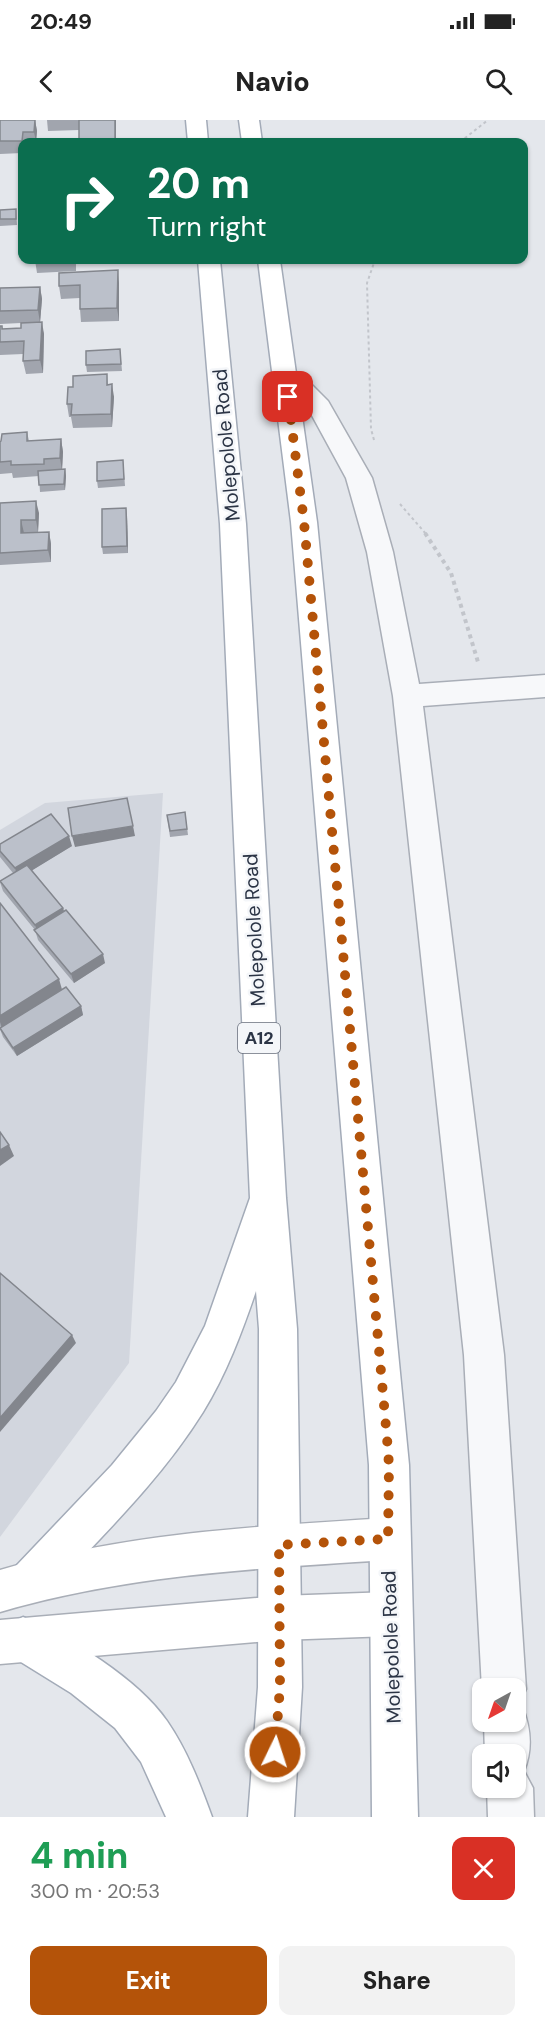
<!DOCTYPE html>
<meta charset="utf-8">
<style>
:root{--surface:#fff;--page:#f2f2f2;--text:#222;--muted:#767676;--accent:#b45309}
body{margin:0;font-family:"DM Sans",sans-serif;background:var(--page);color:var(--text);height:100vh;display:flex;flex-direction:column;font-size:22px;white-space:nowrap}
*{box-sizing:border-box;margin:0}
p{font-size:20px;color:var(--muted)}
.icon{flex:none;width:33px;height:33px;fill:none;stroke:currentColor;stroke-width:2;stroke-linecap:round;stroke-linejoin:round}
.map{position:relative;height:1697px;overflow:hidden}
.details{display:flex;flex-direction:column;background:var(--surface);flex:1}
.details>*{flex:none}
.top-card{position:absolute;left:18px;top:18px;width:510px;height:126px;border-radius:12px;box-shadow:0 2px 4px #0004;background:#0b6e4f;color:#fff;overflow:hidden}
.needle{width:39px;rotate:220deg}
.controls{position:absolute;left:472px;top:1558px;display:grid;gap:12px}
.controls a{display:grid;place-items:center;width:54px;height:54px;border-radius:12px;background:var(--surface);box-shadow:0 2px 4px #0004;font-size:30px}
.pin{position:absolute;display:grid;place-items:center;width:51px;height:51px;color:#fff;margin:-26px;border-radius:12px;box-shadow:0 3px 9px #0006}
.me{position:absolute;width:66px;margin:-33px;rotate:4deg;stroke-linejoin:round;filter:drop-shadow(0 0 4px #0008)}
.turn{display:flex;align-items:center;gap:21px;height:126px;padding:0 30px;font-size:27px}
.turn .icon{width:78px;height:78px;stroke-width:2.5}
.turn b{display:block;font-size:42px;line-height:51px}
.round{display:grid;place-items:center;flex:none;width:63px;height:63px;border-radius:12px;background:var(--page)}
.overview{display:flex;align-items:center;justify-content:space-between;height:102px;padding:0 30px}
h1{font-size:36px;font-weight:800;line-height:45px;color:#1e9e55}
.action{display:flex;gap:12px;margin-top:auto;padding:12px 30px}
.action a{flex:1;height:69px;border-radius:12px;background:var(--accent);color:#fff;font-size:24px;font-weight:800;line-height:69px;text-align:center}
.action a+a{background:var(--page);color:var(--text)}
.status{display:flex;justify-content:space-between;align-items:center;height:42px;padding:0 30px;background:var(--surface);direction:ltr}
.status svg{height:16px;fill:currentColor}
header{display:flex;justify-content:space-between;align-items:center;height:78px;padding:0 30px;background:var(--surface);font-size:27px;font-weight:800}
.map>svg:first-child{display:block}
</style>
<div class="status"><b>20:49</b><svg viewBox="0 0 49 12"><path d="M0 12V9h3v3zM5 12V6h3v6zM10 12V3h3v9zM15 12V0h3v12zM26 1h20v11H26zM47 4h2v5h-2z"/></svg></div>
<header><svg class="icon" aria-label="back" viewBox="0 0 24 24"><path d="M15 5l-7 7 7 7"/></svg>Navio<svg class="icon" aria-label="search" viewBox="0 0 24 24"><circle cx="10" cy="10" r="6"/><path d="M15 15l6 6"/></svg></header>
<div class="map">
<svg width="545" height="1697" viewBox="0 0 545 1697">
<rect width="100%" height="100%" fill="#e4e7ec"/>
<path fill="#d2d6de" d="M163,673L129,1243L0,1417V710L45,683Z"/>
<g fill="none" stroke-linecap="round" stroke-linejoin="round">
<defs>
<path id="minor" d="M285,249L293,251L313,266L328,281L372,358L393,432L419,564L545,555V577L423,586L504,1235L526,1569L519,1585L522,1586C531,1608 533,1629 524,1651L533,1668L534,1697H488L487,1668H516V1635H485L484,1602H516V1569H483V1572L482,1569L464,1235L393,576L367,432L346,358L309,290L273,256L277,251Z"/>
<g id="secondary">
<path d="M389,1398L404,1404L410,1419L404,1434L389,1440C259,1448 125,1455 0,1492V1450C126,1413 259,1406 389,1398Z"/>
<path d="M390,1472L405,1479L412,1494L405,1509L390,1516L280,1520L0,1544V1500L280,1476Z"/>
</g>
<g id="primary">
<path d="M186,0H206L208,22H188Z"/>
<path d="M239,0H259L262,22H242Z"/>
<path d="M198,140H220L246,404L286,1078L297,1209L302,1567L294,1697H248L258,1567L259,1209L256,1171C242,1212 226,1255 203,1292C160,1361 101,1417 46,1476L31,1482L16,1476L10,1461L16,1446L112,1345L156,1291L176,1262L205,1206L250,1078L220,404Z"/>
<path d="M258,140H280L317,402L409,1345L418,1697H372L369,1345L291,402Z"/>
<path d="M23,1497C70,1517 138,1559 167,1601C187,1630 200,1664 212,1697H166L141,1642L115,1608L71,1573L8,1534L1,1519L8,1504Z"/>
</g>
</defs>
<use href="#minor" stroke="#a9aeb7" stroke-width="3"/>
<use href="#secondary" stroke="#a9aeb7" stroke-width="3"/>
<use href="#primary" stroke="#a3abb8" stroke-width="3"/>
<g stroke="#c2c5cb" stroke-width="2" stroke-dasharray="3 3" stroke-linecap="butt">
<path d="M460,22L488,0"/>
<path d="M374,320L371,309L367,163L375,140"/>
<path d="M400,384L426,414"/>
</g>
<path stroke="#c2c5cb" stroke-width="4" stroke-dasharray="4 4" stroke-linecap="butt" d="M425,413L451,453L478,542"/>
<use href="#minor" fill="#f7f8fa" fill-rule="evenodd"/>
<use href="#secondary" fill="#fff" fill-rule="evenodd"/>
<use href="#primary" fill="#fff" fill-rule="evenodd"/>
</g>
<g fill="#a1a5ae">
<path d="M0,0H35L37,11L36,22H22V33L0,34Z"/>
<path d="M47,0H116V22H79V10L48,11Z"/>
<path d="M22,39V55H20L19,48Z"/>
<path d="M16,89L17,105L0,106V90Z"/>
<path d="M35,140H76V151L37,153Z"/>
<path d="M119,163V201L81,202L80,189V178L61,179L59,166Z"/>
<path d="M40,167L42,179L40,202L44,214L43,253L26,254L23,241V234L0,235V206H2L3,209L21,208V203L0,204V168Z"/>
<path d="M120,229L122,251L87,252L86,245Z"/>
<path d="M107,254L108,265L114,277L112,307L73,308L71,297H69L67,284L73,267Z"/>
<path d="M27,312L29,321L61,319L63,332L62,349H65L66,356L65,370L40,372L39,356L13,358L12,353L0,354V322Z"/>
<path d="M123,340L125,366L98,368L97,361Z"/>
<path d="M0,383L39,393L38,412L24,413L49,412L51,424V442L0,445Z"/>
<path d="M127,395L128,433L103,434L102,427Z"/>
<path d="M185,692L188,715L170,717L167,695Z"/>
<path d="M0,724L72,726L32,750L63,788L64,792L105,843L74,863L38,820L35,810L3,771L0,762L13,753L0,737Z"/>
<path d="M0,783L62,870L81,886L83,895L17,936L3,917L0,909L1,907L0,906Z"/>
</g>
<g fill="#83868d">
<path d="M35,0L37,11L36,22L34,12Z"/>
<path d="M115,0H116V22L115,19Z"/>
<path d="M118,150L119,163V201L117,188Z"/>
<path d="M40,167L42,179L40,203L38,190Z"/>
<path d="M42,202L44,214L43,253L40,240Z"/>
<path d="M112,264L114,277L112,307L111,294Z"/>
<path d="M61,319L63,332L62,351L60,338Z"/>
<path d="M65,349L66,356L65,370L64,364Z"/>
<path d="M36,381L39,393L38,412L36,400Z"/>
<path d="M126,388L127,395L128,433L127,426Z"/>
<path d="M21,400L24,413L23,425L21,413Z"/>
<path d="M49,412L51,424V442L48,430Z"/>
<path d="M133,706L135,716L75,727L72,716Z"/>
<path d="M69,716L72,726L18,759L15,748Z"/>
<path d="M63,788L66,798L38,814L35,805Z"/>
<path d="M103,834L105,843L74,863L71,854Z"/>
<path d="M59,859L63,873L3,911L0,902V896Z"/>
<path d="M81,886L83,895L17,936L13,928Z"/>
<path d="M9,1025L14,1036L0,1046V1030Z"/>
<path d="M72,1215L76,1223L0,1312V1298Z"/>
</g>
<g fill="#bbc0ca" stroke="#83868d" stroke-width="1.5">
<path d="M0,0H35L34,12H23L22,21H0Z"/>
<path d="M79,0H115V19L79,21Z"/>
<rect x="19" y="39" width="3" height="9"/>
<path d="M16,89V99H0V90Z"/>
<path d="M118,150L117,188L80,189V165L59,166V153Z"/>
<path d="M40,167L38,190L0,191V168Z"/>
<path d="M42,202L40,240L23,241L24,221L0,222V206H2V209L21,208V203Z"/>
<path d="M120,229L121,244L86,245V231Z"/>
<path d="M107,254V265L112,264L111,294L71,295L72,284H67L68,267H73V256Z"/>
<path d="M27,312V321L61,319L60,338L44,339V344L11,345V341L0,342V322L1,321L2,314Z"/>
<path d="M123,340L124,359L97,361V342Z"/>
<path d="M65,349L64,364L39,365L38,351Z"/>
<path d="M36,381V400H21V413L49,412L48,430L0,433V383Z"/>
<path d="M126,388L127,426L102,427V389Z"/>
<path d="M127,678L133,706L72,716L68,688Z"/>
<path d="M185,692L187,709L170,711L167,695Z"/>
<path d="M51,694L69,716L15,748L0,731V724Z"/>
<path d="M27,745L63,788L35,805L0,761Z"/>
<path d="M0,783L59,859L0,896Z"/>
<path d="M66,790L103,834L71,854L34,810Z"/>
<path d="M66,867L81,886L13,928L0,908Z"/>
<path d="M0,1012L9,1025L0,1030Z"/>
<path d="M0,1153L72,1215L0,1298Z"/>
</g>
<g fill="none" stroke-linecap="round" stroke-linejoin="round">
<path stroke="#b45309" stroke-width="10" stroke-dasharray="0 18" d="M275,1632L280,1567L279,1425L388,1419L389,1345L387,1318L304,402L288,277"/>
</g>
<g text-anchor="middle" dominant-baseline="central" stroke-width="5" stroke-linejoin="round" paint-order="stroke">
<rect fill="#f4f6f9" stroke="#676e7b" stroke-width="1.5" x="238" y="903" width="42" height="30" rx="4.5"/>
<g font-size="18" font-weight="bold" fill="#2b3445">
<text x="259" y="918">A12</text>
</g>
<g font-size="20" fill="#2b3445" stroke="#f4f6f9">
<text transform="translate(226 325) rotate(-95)">Molepolole Road</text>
<text transform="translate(254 810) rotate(-93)">Molepolole Road</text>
<text transform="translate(391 1527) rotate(-92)">Molepolole Road</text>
</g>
</g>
</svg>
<div class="controls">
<a><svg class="needle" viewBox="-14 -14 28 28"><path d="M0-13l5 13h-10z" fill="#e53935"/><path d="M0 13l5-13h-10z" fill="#767676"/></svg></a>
<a><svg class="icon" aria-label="sound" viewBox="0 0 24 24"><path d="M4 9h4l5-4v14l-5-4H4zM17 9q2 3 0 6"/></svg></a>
</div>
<div class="pin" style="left:288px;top:277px;background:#d93025"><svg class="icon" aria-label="arrive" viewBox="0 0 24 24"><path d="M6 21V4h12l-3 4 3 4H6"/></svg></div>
<svg class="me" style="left:275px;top:1632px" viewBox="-20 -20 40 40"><circle r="17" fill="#b45309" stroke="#fff" stroke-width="3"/><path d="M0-11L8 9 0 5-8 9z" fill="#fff"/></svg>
<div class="top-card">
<div class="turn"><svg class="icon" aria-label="right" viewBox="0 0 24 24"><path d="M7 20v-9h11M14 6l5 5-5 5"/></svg><div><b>20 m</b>Turn right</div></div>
</div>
</div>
<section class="details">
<div class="overview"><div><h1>4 min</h1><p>300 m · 20:53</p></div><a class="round" style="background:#d93025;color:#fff"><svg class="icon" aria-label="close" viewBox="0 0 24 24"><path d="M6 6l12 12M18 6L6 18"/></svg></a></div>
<div class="action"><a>Exit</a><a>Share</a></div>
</section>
